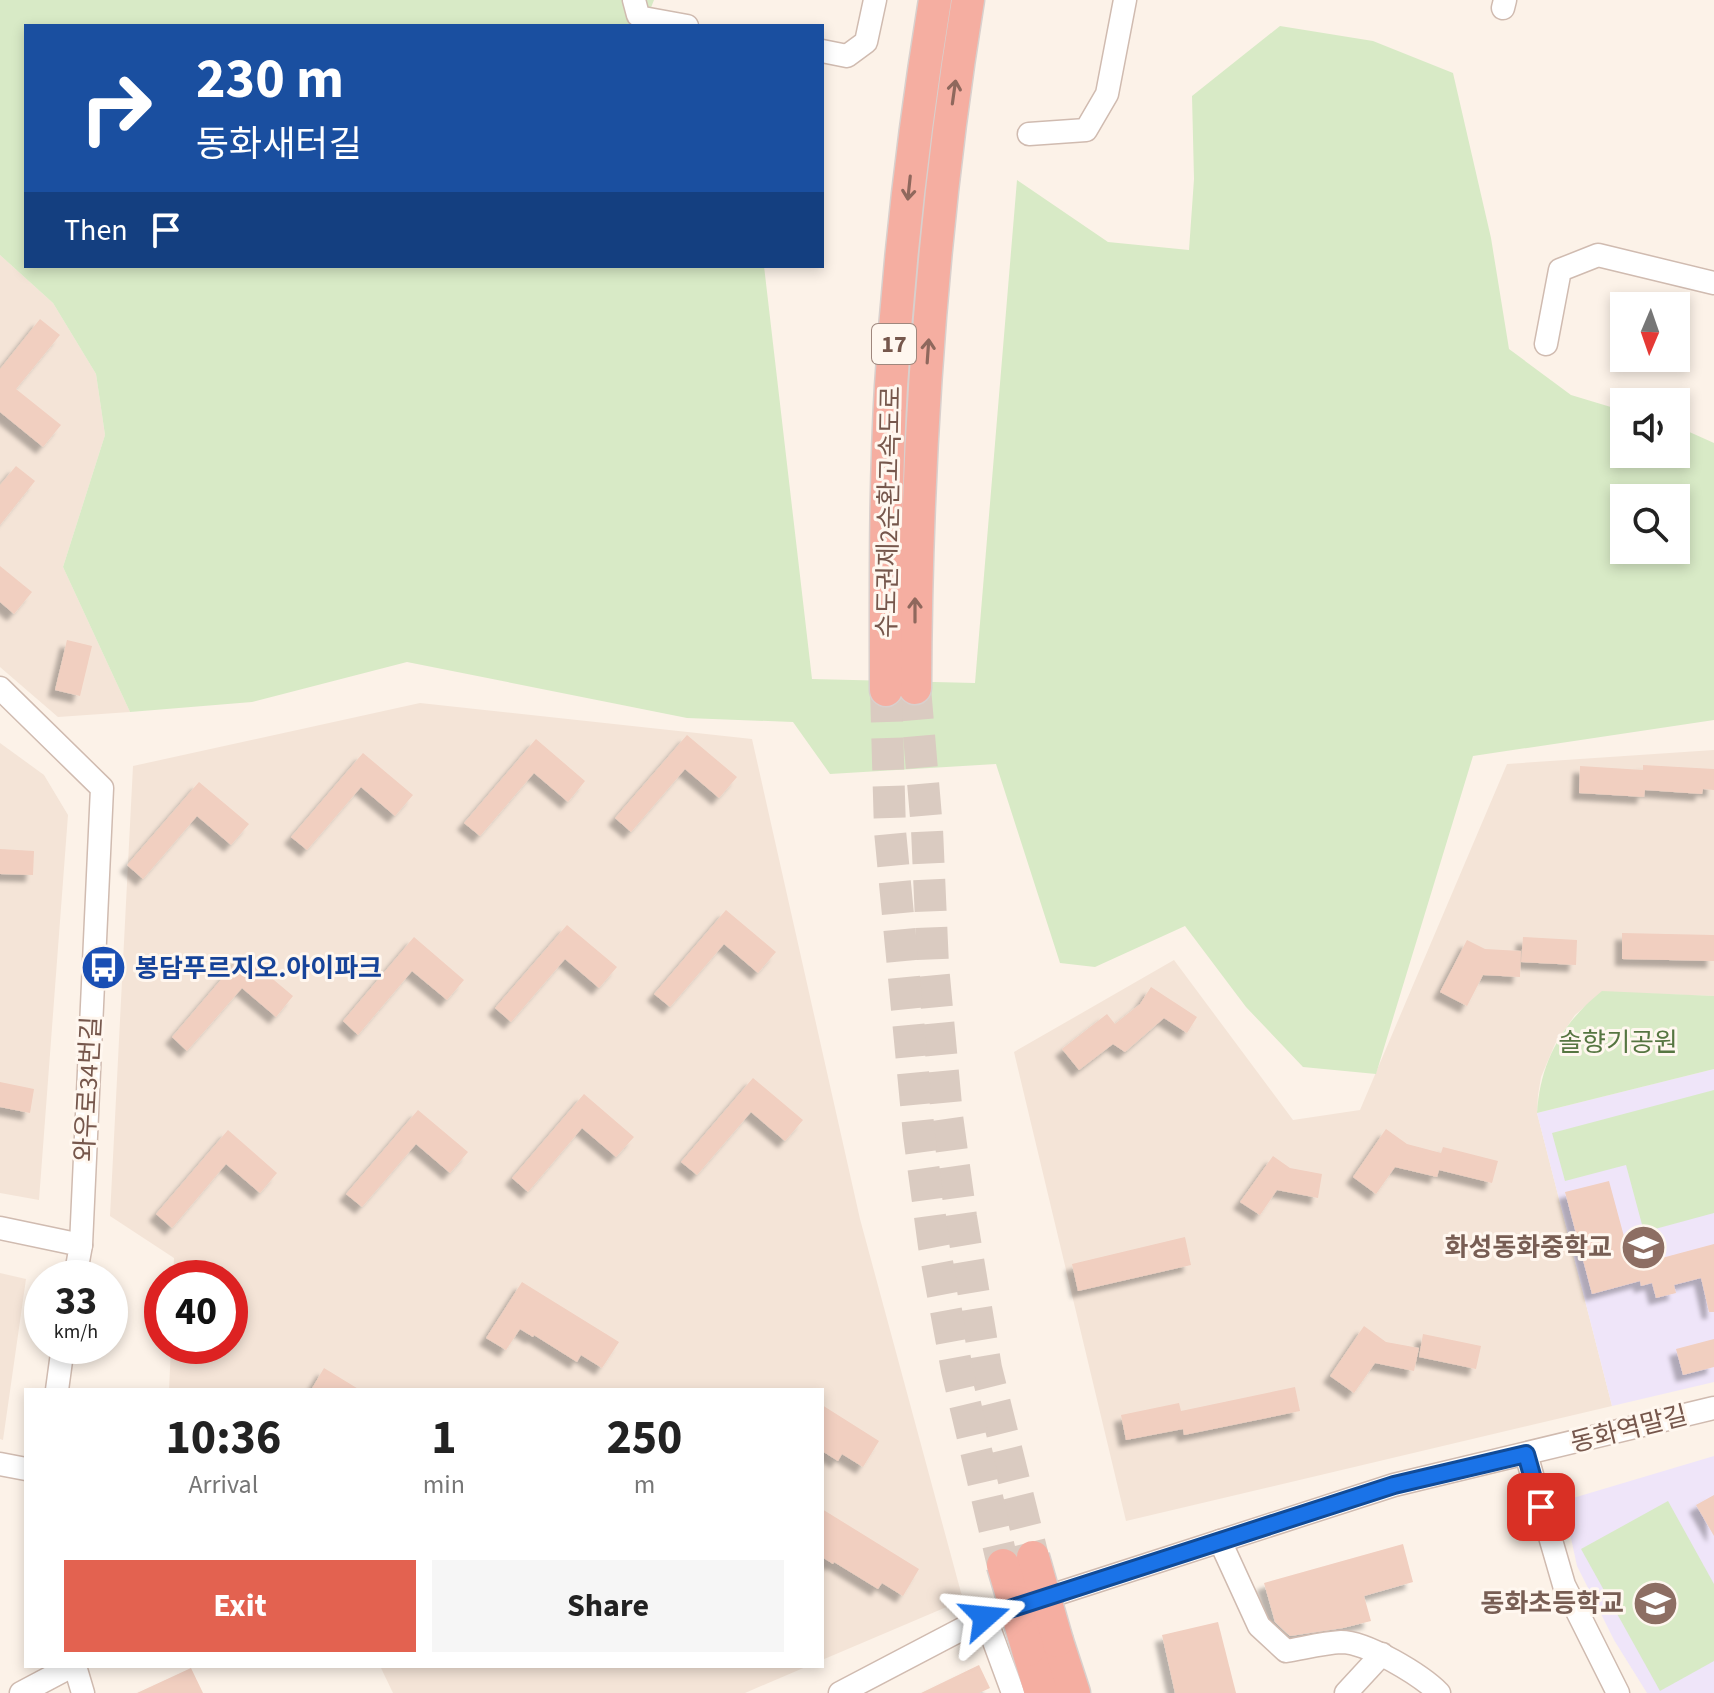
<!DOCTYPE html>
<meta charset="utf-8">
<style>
:root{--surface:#fff;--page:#f6f6f6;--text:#222;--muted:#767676;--accent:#e36250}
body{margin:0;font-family:"Source Sans 3","Noto Sans KR",sans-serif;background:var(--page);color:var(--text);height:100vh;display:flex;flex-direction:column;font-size:30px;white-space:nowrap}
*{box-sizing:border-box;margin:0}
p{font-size:26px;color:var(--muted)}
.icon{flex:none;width:44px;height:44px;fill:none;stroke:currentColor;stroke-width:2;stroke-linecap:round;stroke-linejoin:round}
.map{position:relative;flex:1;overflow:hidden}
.sheet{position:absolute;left:24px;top:1388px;width:800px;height:280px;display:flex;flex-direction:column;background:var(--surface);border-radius:0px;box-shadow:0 4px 12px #0003}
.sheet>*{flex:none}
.top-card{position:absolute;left:24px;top:24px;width:800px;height:244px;border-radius:0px;box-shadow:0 4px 12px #0003;background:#1a4fa0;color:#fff;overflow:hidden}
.needle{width:52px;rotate:182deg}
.tools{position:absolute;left:1610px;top:292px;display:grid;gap:16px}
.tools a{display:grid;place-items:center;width:80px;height:80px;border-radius:0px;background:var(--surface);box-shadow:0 4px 12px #0003;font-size:40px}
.speed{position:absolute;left:24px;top:1260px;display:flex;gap:16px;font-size:40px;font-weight:700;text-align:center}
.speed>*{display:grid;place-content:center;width:104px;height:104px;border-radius:50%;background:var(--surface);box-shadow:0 4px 12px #0003;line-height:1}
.speed small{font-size:20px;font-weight:400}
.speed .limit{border:12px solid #d22;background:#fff;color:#111}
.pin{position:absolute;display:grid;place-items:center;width:68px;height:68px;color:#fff;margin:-34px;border-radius:16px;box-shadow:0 4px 12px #0006}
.me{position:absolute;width:88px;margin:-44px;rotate:72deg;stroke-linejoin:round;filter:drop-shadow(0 0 6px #0008)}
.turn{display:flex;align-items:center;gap:28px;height:168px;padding:0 40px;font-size:36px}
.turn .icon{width:104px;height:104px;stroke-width:2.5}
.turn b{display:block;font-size:56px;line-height:68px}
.then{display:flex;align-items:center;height:76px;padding:0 40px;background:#0003;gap:16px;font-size:30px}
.eta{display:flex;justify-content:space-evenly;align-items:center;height:136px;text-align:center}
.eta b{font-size:48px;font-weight:700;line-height:56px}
.button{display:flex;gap:16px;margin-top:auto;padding:16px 40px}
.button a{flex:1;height:92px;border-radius:0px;background:var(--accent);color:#fff;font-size:32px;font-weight:700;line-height:92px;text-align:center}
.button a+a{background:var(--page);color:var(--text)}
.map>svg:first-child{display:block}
</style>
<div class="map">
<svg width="1714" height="1693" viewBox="0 0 1714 1693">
<defs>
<filter id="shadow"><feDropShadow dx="-7" dy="7" stdDeviation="2" flood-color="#0004"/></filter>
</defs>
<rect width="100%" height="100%" fill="#fcf2e8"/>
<g fill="#f4e4d7">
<path d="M0,255L53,303L96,374L105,435L63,567L130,712L58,717L0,667Z"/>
<path d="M420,703L752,739L860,1219L963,1600L822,1660V1390H169L171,1346H230V1278H173L174,1258L110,1216L133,766Z"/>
<path d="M0,743L44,775L68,815L39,1200L0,1193Z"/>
<path d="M1714,750V996L1602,992L1575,1015L1555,1044L1541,1077L1538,1095L1537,1113L1612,1406L1126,1521L1014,1052L1174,960L1293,1120L1360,1110L1507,764Z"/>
<path d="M0,1273L26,1279L3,1440L0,1439Z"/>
<path d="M380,1666H808L745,1693H393Z"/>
</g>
<g fill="#efe5f9">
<path d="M1714,1069V1382L1612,1406L1537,1113Z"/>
<path d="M1714,1456V1693H1647L1614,1640L1577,1566L1563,1501Z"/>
</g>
<g fill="#d8eac6" fill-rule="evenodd">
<path d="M0,0H654L648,15L656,26H26V266H764L812,679L975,683L1017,180L1108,242L1189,250L1194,179L1192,96L1280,26L1373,41L1453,73L1491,238L1509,349L1571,395L1624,411V454H1676V426L1714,443V720L1473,756L1376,1074L1303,1067L1246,1007L1185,926L1095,967L1060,963L996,764L830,774L793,722L687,718L407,662L252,702L130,712L63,567L105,435L96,374L53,303L0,255ZM1624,498H1676V550H1624Z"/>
<path d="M1602,991L1714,996V1069L1537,1113C1540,1062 1562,1023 1602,991Z"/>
<path d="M1714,1090V1213L1644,1232L1626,1165L1565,1181L1552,1133Z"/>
<path d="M1668,1501L1714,1584V1661L1660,1691L1581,1549Z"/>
</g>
<g fill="#f1cfc0" filter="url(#shadow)">
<path d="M40,319L60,335L16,389L61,425L43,447L0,412V369Z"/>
<path d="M16,466L35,481L0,525V485Z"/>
<path d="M0,566L32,592L14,614L0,602Z"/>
<path d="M67,640L92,646L80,696L55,690Z"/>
<path d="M687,735L737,777L719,798L685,769L631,832L615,818Z"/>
<path d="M536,739L585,781L568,802L534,773L480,836L464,823Z"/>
<path d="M363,753L413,795L395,816L361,787L307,850L291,837Z"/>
<path d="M1643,765L1714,769V790L1703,789L1702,794L1645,790L1644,797L1579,793L1580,766L1643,770Z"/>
<path d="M199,782L249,824L231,845L197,816L143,879L127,865Z"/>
<path d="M0,849L34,851L33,875L0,874Z"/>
<path d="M726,910L776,952L758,973L724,944L670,1007L654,994Z"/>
<path d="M567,925L617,967L599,988L565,959L511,1022L495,1008Z"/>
<path d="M1622,933L1714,935V961L1622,959Z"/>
<path d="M414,937L464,980L447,1000L412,971L358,1035L343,1021Z"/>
<path d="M1523,937L1577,940L1576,965L1521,962Z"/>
<path d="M1467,940L1485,949L1521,951L1520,977L1483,975L1467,1006L1440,992Z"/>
<path d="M243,954L293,996L276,1017L242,988L187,1051L172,1037Z"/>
<path d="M1151,987L1197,1017L1187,1033L1164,1018L1125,1052L1113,1044L1079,1070L1062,1049L1107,1014L1115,1024L1140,1004Z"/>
<path d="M753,1078L803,1120L785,1141L751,1112L697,1175L681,1162Z"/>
<path d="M0,1082L34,1089L30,1113L0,1107Z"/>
<path d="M584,1094L634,1137L616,1157L582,1128L528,1192L512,1178Z"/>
<path d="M418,1110L468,1152L450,1173L416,1144L362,1207L346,1194Z"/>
<path d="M1386,1129L1407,1144L1441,1153L1443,1147L1498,1161L1492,1183L1439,1170L1437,1177L1395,1167L1376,1194L1353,1177Z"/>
<path d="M228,1130L277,1173L260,1193L226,1164L172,1228L156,1214Z"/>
<path d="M1273,1156L1290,1168L1322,1174L1318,1198L1277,1190L1260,1215L1240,1202Z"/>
<path d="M1609,1181L1632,1266L1714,1244V1312H1709L1701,1278L1674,1285L1676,1293L1656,1298L1652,1283L1641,1286L1640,1281L1592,1294L1565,1192Z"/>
<path d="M1185,1237L1191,1265L1078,1291L1072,1264Z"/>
<path d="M522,1282L619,1342L602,1368L581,1355L577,1362L534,1335L533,1337L520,1329L506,1350L486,1338Z"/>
<path d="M1364,1326L1386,1342L1419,1348L1414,1371L1375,1363L1354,1393L1330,1376Z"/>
<path d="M1423,1334L1481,1346L1476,1369L1419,1357Z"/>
<path d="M1714,1339V1367L1683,1375L1676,1349Z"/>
<path d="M324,1368L360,1390H311Z"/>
<path d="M1295,1387L1300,1411L1184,1435L1183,1429L1126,1440L1121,1415L1179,1403L1181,1411Z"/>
<path d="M822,1405L879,1441L863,1467L842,1454L838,1461L822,1451Z"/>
<path d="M1714,1495V1536L1696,1505Z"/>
<path d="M822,1509L919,1569L903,1596L882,1583L878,1589L834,1562L833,1564L822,1557Z"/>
<path d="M1403,1544L1413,1582L1364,1596L1371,1621L1343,1628L1290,1636L1275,1622L1264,1583Z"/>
<path d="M1218,1622L1236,1693H1175L1162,1635Z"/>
<path d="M979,1665L990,1688L979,1693H921Z"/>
<path d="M191,1668L203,1693H137Z"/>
</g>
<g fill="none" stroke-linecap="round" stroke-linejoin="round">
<g stroke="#dacbc1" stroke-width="32" stroke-dasharray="32 16" stroke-linecap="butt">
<path d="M915,688L927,829L933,966L947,1116L961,1217L986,1368L1033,1557"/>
<path d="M886,690L890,831L919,1135L934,1246L957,1370L1003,1565"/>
</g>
<defs>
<g id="minor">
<path d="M634,0L638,15L643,18L687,26"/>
<path d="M1503,8L1505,0"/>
<path d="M822,51L847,56L866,42L875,0"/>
<path d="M1029,134L1086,130L1107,94L1125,0"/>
<path d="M1546,344L1560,270L1598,255L1714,283"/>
<path d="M0,688L102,788L81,1245"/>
<path d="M0,1228L81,1245L75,1278"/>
<path d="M57,1390L63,1346"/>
<path d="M1526,1454L1564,1585L1618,1693"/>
<path d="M0,1464L26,1469"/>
<path d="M1220,1541L1259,1626L1286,1651C1304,1648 1323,1643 1341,1642C1367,1642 1421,1675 1439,1693"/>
<path d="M985,1617L1013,1693"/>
<path d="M75,1666L83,1693"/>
<path d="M21,1693L72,1666"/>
<path d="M840,1693L985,1617L1394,1485L1714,1408"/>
<path d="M1346,1693L1382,1654"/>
</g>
<g id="highway">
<path d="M915,688C916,458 931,227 968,0"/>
<path d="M886,690C886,589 885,487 891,386C899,257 914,128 935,0"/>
<path d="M1057,1641L1074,1693"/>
<path d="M1028,1650L1041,1693"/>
</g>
</defs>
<use href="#minor" stroke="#d0bbb0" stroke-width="25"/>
<use href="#highway" stroke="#d9d0cd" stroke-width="35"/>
<use href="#minor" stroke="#fff" stroke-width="22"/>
<use href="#highway" stroke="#f5aea1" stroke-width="32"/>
<defs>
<g id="highway-bridge">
<path d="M1033,1557L1057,1641"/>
<path d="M1003,1565L1028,1650"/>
</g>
</defs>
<use href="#highway-bridge" stroke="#d9d0cd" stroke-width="35" stroke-linecap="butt"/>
<use href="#highway-bridge" stroke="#f5aea1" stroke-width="32"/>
</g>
<defs><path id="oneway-shaft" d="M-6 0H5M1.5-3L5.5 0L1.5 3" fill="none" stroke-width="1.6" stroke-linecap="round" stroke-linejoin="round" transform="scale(2)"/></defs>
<g stroke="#8f685d">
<use href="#oneway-shaft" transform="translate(954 92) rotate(-82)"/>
<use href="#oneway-shaft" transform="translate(909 188) rotate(96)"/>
<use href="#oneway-shaft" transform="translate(928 351) rotate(-86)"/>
<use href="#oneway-shaft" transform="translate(915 610) rotate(-90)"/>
</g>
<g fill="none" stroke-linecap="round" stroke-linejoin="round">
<defs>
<path id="route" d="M985,1617L1394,1485L1526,1454L1541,1507"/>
</defs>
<use href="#route" stroke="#114b97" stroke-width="20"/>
<use href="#route" stroke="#1a73e8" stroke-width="14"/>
</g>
<defs>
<symbol id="bus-disc" viewBox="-11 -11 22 22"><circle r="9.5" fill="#1a4fb4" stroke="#fff7ef"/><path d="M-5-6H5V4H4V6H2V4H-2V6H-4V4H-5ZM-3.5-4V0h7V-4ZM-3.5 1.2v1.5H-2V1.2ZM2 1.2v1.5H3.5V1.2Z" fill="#fff"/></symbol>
<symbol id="school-disc" viewBox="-11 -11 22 22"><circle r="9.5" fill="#8d6e63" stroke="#fff7ef"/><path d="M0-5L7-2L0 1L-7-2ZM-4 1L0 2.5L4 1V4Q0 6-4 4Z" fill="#fff"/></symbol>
</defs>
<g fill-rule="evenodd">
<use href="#bus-disc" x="78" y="942" width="51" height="51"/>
<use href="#school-disc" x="1618" y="1222" width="51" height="51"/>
<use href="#school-disc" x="1630" y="1578" width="51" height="51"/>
</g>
<g text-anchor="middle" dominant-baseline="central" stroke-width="6" stroke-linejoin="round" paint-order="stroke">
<rect fill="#fff7ef" stroke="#9f877d" stroke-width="2" x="872" y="324" width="44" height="40" rx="6"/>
<g font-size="24" font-weight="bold" fill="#76574c">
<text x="894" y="344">17</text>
</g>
<g font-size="26" fill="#76574c" stroke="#fff7ef">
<text transform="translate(889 512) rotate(-89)">수도권제2순환고속도로</text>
<text transform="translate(88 1089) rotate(-87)">와우로34번길</text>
<text transform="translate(1629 1429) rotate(-14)">동화역말길</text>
</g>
<g font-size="26" font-weight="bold" fill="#164399" stroke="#fff7ef" text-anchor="start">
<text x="135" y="968">봉담푸르지오.아이파크</text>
</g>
<g font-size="26" fill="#567641" stroke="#fff7ef">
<text x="1618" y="1042">솔향기공원</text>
</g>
<g font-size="26" font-weight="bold" fill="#785e54" stroke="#fff7ef" text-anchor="end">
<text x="1612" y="1247">화성동화중학교</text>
<text x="1624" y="1603">동화초등학교</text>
</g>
</g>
</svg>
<div class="tools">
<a><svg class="needle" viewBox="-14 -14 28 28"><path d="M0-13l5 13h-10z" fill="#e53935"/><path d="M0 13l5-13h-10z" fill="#767676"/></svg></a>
<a><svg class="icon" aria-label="sound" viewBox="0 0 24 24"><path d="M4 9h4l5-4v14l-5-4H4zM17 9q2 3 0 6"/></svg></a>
<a><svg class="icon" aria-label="search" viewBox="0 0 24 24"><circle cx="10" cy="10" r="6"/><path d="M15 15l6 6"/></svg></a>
</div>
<div class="speed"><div>33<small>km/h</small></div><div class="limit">40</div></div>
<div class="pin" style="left:1541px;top:1507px;background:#d93025"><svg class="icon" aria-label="arrive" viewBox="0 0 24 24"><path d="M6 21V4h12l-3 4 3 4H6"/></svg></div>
<svg class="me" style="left:985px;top:1617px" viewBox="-20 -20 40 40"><path d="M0-17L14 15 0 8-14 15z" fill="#1a73e8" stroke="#fff" stroke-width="4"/></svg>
<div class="top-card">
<div class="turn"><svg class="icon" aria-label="right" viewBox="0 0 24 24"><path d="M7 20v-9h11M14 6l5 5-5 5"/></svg><div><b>230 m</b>동화새터길</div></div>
<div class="then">Then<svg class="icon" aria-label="arrive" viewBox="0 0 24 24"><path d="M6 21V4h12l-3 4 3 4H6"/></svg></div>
</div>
<section class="sheet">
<div class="eta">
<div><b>10:36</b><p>Arrival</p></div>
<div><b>1</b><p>min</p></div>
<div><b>250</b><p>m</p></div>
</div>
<div class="button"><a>Exit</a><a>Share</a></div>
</section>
</div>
